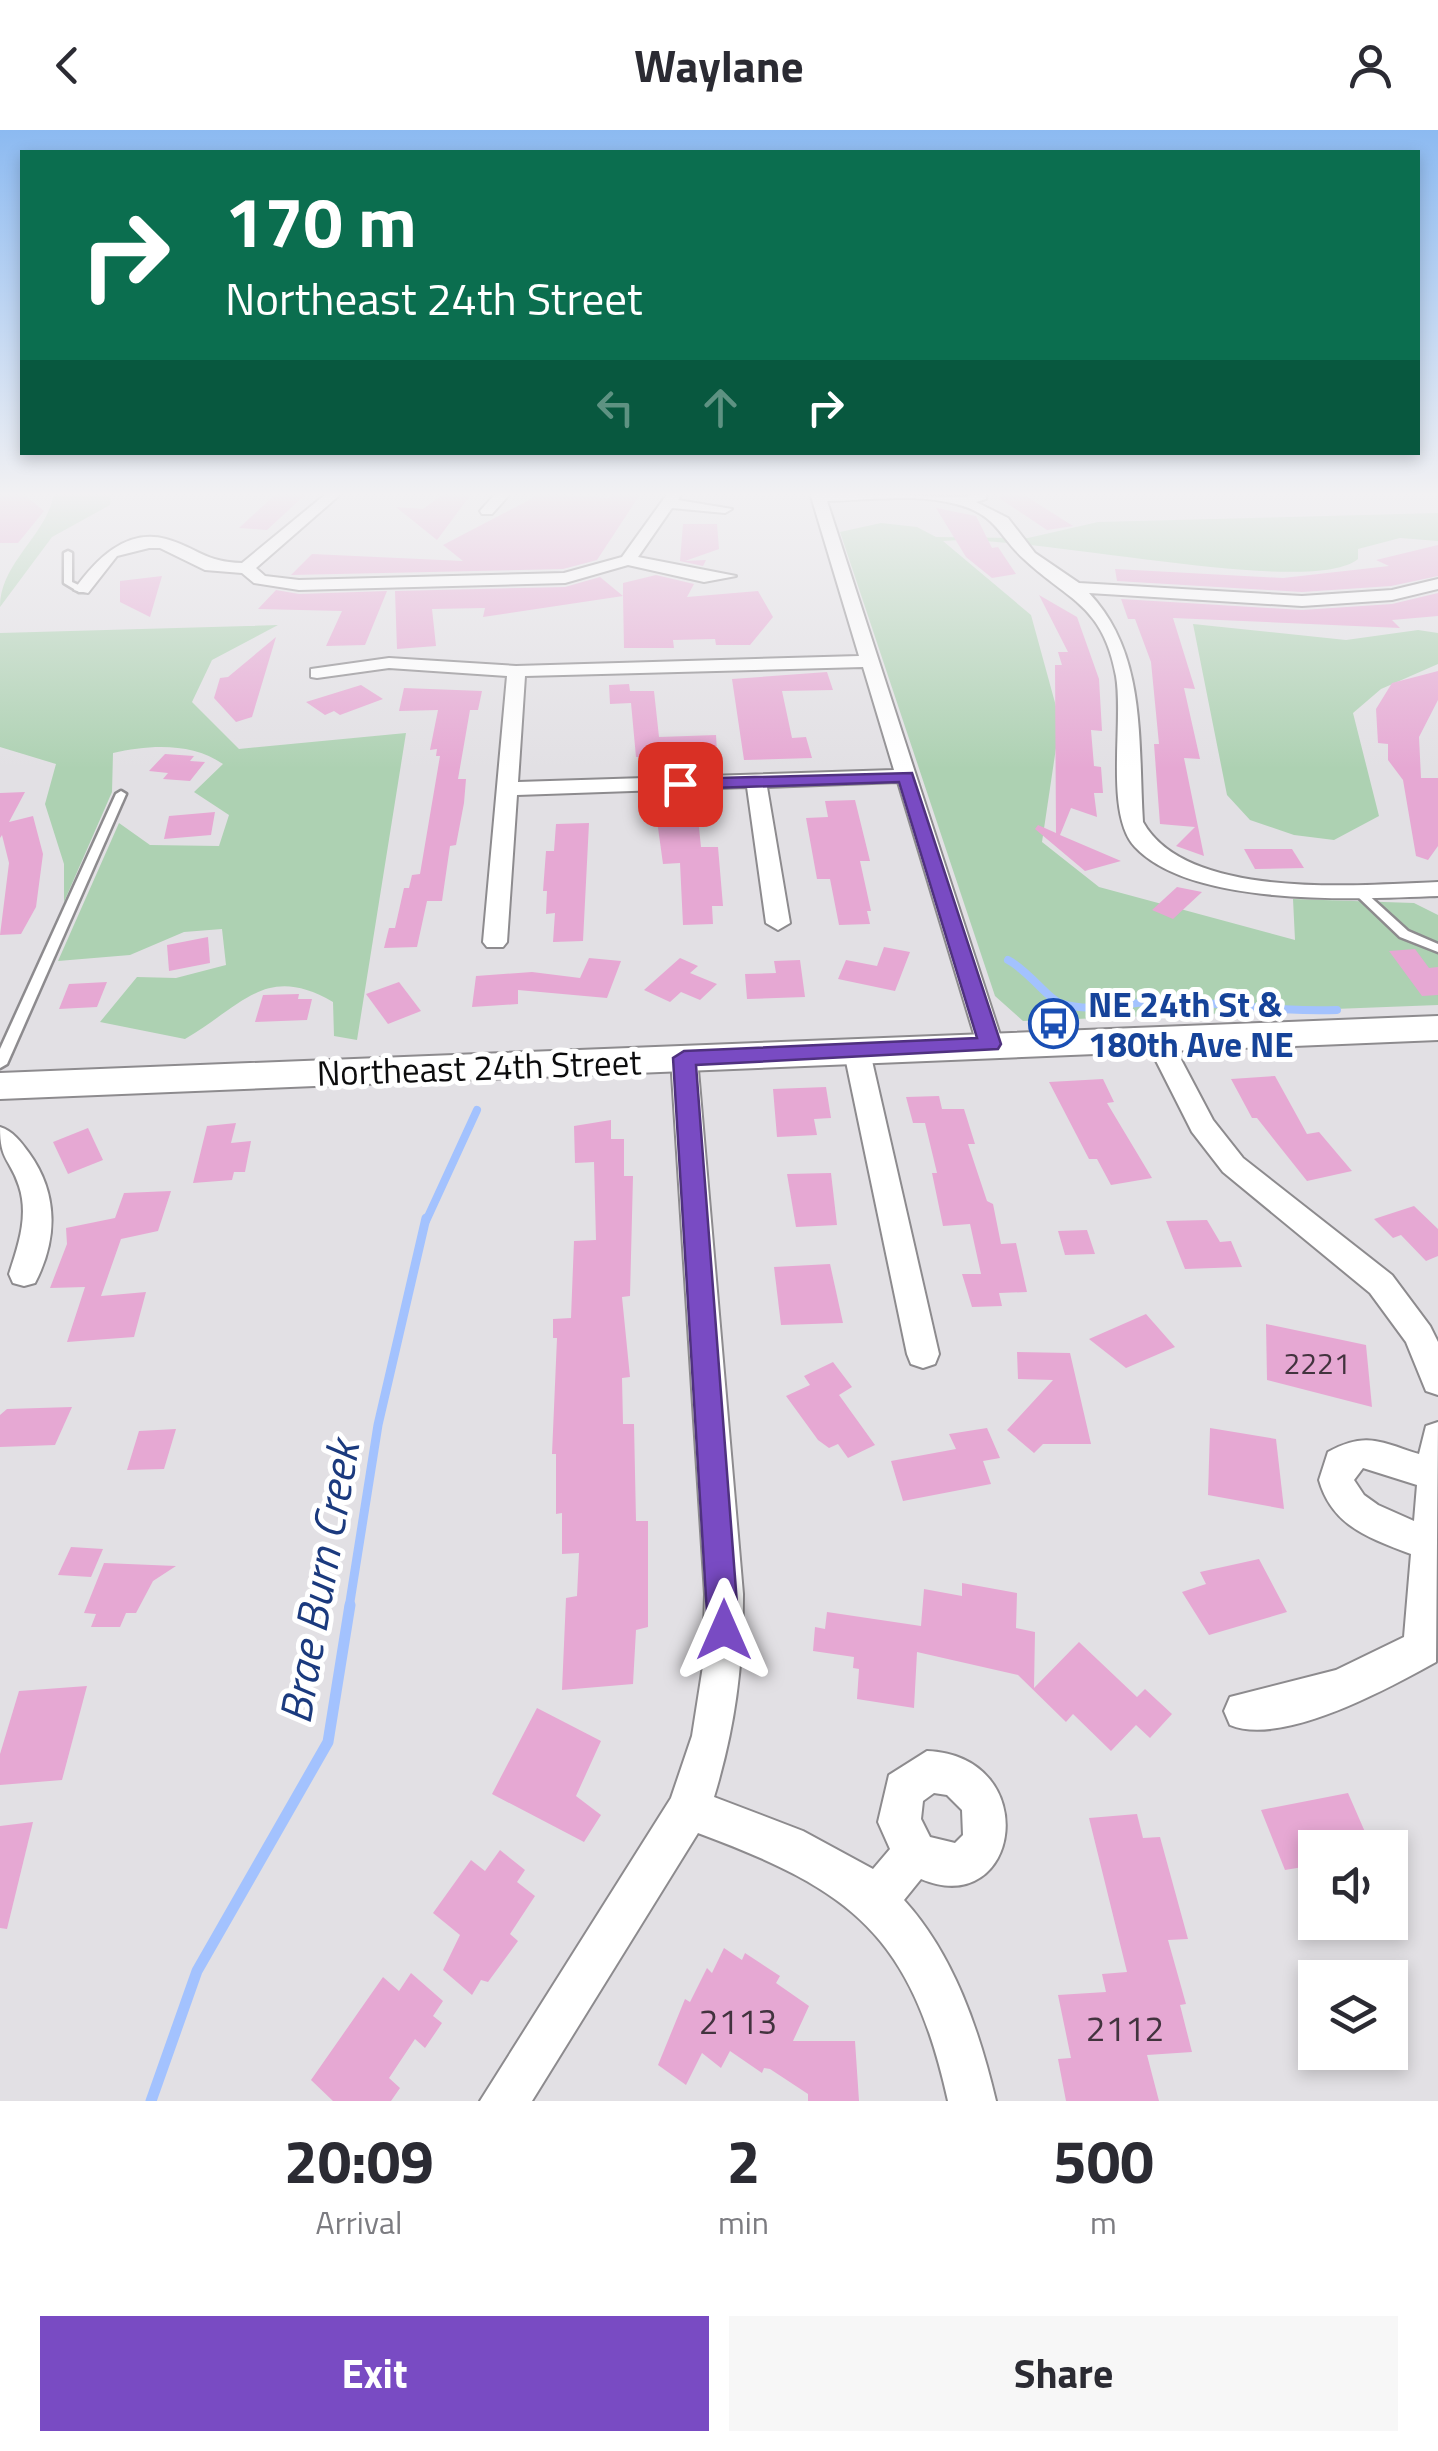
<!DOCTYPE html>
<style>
:root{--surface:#fff;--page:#f7f7f7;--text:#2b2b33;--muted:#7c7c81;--accent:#794bc3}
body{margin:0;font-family:"Titillium Web",sans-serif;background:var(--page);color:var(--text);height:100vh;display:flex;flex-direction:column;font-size:38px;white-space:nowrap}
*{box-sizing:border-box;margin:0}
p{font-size:32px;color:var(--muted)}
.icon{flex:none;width:55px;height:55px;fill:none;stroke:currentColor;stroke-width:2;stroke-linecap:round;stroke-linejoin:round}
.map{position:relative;height:1971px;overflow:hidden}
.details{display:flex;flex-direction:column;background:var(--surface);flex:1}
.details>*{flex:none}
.top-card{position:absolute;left:20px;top:20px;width:1400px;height:305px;border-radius:0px;box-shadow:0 5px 15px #0003;background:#0b6e4f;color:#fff;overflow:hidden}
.buttons{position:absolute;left:1298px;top:1700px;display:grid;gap:20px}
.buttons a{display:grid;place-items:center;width:110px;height:110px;border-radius:0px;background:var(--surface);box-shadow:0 5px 15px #0003;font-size:50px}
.pin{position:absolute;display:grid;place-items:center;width:85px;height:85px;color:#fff;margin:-42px;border-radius:20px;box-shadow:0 5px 15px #0006}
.me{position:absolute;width:110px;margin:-55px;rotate:0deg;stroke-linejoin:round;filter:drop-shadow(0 0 8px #0008)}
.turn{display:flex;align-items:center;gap:35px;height:210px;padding:0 40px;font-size:45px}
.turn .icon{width:130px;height:130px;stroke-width:2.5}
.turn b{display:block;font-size:70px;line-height:85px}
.lanes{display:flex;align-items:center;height:95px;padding:0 40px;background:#0003;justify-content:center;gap:50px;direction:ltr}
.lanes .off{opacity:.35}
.eta{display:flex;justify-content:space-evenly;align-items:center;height:170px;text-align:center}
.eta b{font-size:60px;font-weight:700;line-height:70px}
.cta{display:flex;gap:20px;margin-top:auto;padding:20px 40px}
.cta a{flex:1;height:115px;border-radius:0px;background:var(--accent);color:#fff;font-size:40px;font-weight:700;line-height:115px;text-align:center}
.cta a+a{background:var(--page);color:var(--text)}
header{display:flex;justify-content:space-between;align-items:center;height:130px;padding:0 40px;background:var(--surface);font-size:45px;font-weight:700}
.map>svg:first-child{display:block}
</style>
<header><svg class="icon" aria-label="back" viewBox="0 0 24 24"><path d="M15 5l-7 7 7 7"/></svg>Waylane<svg class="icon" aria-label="person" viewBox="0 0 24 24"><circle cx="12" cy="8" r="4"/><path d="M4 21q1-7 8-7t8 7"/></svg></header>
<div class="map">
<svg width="1438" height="1971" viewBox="0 0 1438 1971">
<rect width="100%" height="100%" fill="#e2e0e4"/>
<g fill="#add1b2">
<path d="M54,363H111L110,375L52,407L0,477C0,432 47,406 54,363Z"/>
<path d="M1438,383V411L1400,408L1358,419V429C1309,469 1024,402 943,411L1031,485L1060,591L1042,712L1099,757L1295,810L1293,769L1414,773L1438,785V875L1023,891L995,866L840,402L881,393L917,397L936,407L1028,408L1098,392Z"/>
<path d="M1193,494L1346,510L1418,500L1438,503V534L1381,559L1353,583L1379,686L1334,710L1294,705L1250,690L1227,665Z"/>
<path d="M278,495L212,530L192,572L239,619L406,603L357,910L334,906L333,872C266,833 243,875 185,909L100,892L137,847L176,848L226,835L222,799L184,802L130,825L58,831L119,693L150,715L219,716L229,685L194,662L223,634C191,612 149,615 113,623L112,662L64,772V734L45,674L56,634L0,617V503Z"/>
</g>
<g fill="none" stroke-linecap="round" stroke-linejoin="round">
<g stroke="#a3c2fe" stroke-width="8">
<path d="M1008,830C1029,841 1048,869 1060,873C1094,885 1132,870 1168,871C1225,873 1279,882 1337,880"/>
<path d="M426,1091L477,980"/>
</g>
<path stroke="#a3c2fe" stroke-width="9" d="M349,1478L378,1295L426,1088"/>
<path stroke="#a3c2fe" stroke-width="11" d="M151,1971L197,1841L328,1612L350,1475"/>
</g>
<g fill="#e6a8d3">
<path d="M0,363H22L44,381L18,413H0Z"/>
<path d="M277,363H307L267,400L239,398Z"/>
<path d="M445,363H472L437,410L396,377L423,379Z"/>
<path d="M536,363L609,368L612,363H641L597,430L563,439L291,445L312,424L463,431L443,415L531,369Z"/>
<path d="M1002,363H1021L1073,396L1047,400L999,368Z"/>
<path d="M936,378L976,386L992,418L998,417L1016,444L992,448L966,427Z"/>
<path d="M683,394H717L719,419L685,431L706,430L703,436L680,431Z"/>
<path d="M1438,415V446L1391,456L1302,462L1117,451L1115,439L1283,448L1389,436L1376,430Z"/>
<path d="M656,445L694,454L687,467L758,461L773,487L750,515H716L715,509L673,510L674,518H624L623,466L483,487L485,478L432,479L436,516L397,519L395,461L565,457L600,447L623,466V453Z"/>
<path d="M162,446L150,487L120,472V451Z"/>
<path d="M276,460L299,464L387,461L365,515L326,516L342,481L258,479Z"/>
<path d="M1438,463V486L1392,490L1400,498L1173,488L1195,559L1184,558L1200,629L1184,628L1204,726L1176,716L1195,697L1160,694L1154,614H1159L1151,532L1135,489H1128L1121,469L1302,480L1392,474Z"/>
<path d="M1039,465L1077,487L1099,549L1102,601L1091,600L1094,636L1101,637L1103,663H1094L1097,687L1071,678L1060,705L1121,731L1085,741L1035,699L1038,695L1056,703L1055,535H1062L1058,522H1068Z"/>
<path d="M276,507L252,587L236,592L214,568L220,548L228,547Z"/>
<path d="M1438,541V570L1419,607L1421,648H1438V716L1428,730L1416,726L1403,650L1388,630V614L1378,613L1376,579L1392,553Z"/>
<path d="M827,542L833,560L782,561L792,608L806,607L812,628L744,630L732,549Z"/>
<path d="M629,554L630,561H654L659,607L716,605L717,622L661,625L662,635H641L640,627H636L631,573L610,574L609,555Z"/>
<path d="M361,555L383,569L340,585L334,581L325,585L306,572Z"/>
<path d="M404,558L482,561L478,580H470L458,649H466L464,673L456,715L450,716L442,771H427L417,817L384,818L389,798H395L404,758H409L412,745L420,744L440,626H436L437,619L430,620L438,580L399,581Z"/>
<path d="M165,624L194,626L190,631L205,632L190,651L163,649L168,643L149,641Z"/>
<path d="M25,662L9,692L33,686L43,724L36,777L21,804L0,805L9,733L2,705L0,708V663Z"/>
<path d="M855,670L870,731H860L871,781H867L870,794L839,795L830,749H817L806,688L828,687L825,671Z"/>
<path d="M682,675L683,689L698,688L701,717H718L723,776H712L713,794L683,795L680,733L663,734L655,676Z"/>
<path d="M215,682L211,705L164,709L169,686Z"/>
<path d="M589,693L583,811L553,812L555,783L546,784L547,761H543L546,721H554L556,694Z"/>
<path d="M1244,719H1292L1304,738L1255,739Z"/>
<path d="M1177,757L1202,762L1173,789L1152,780Z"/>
<path d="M208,807L210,833L169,841L167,815Z"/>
<path d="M884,817L910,822L895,861L838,849L846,830L877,836Z"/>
<path d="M1415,819L1429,838L1438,837V865L1422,866L1389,821Z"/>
<path d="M589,828L621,831L607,868L518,860V874L472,877L476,846L532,842L580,848Z"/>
<path d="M680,828L698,836L690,843L717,854L700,870L681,862L670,872L644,860Z"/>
<path d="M800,830L805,867L747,869L745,844L776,843L774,831Z"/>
<path d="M107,852L97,877L59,879L69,854Z"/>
<path d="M399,852L421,881L388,894L366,864Z"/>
<path d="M299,864L298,869H312L307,890L255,892L263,865Z"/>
<path d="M1275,946L1307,1004L1319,1002L1352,1041L1307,1051L1257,988H1252L1231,949Z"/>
<path d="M1103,949L1114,972L1107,973L1152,1048L1111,1055L1097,1029H1089L1049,952Z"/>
<path d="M826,957L831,988L814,989L817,1005L777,1007L773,959Z"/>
<path d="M939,966L942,979H964L975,1014H968L987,1071L993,1074L1001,1114L1016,1113L1027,1162L999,1163L1002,1176L972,1177L962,1144H981L970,1094L943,1096L932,1043H937L925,993H913L906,967Z"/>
<path d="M611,990V1009H624V1046H633L630,1166L622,1167L630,1247L622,1248L623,1294H634L636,1391H648V1497L636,1500L633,1554L562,1560L566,1468L577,1466L579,1423L562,1424V1383L556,1384V1324H552L557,1208H553V1189L571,1188L574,1111L596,1110L594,1032L575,1033L574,996Z"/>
<path d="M236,993L231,1013L251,1011L245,1042H234L232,1050L193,1053L207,996Z"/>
<path d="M88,998L103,1030L68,1044L53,1012Z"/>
<path d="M831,1043L837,1095L796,1097L787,1044Z"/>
<path d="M171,1061L158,1101L121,1109L101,1166L146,1162L134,1207L67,1212L85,1157L50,1158L67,1114L66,1098L115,1088L124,1063Z"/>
<path d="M1414,1076L1438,1099V1126L1426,1131L1401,1105L1393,1108L1374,1089Z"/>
<path d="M1207,1090L1220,1112L1231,1111L1242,1137L1185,1139L1166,1091Z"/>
<path d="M1087,1100L1095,1124L1065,1125L1058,1101Z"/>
<path d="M830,1134L843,1193L781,1195L774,1137Z"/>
<path d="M1146,1184L1175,1217L1126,1238L1089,1209Z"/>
<path d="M1266,1194L1366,1215L1372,1277L1267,1250Z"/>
<path d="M1017,1222L1070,1223L1091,1314H1043L1034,1323L1007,1300L1053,1250L1018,1249Z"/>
<path d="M833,1232L852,1257L839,1265L875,1315L848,1328L838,1314L829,1318L818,1310L786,1266L810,1255L804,1246Z"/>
<path d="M72,1277L55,1315L0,1317V1285L7,1279Z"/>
<path d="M987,1298L1000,1328L983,1331L991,1354L903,1371L891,1331L956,1319L949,1304Z"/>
<path d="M1210,1298L1276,1309L1284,1379L1208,1365Z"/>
<path d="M176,1299L164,1339L127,1340L139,1301Z"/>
<path d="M71,1417L103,1419L91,1447L58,1445Z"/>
<path d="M1259,1429L1287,1482L1209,1505L1182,1462L1206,1454L1200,1442Z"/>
<path d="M104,1433L176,1436L153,1451L136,1483H126L120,1497H91L96,1484L84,1483Z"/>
<path d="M962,1453L1017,1463L1016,1498L1035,1502L1034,1558L1079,1512L1137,1567L1145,1559L1172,1584L1150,1608L1136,1595L1111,1621L1073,1584L1066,1592L1018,1545L917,1522L914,1578L857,1569L859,1539L853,1538L854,1527L813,1521L815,1497L825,1499L827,1482L921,1496L924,1459L962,1466Z"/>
<path d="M87,1556L62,1650L0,1655V1624L19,1561Z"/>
<path d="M537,1578L601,1611L576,1666L601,1685L584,1712L492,1664Z"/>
<path d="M1348,1663L1372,1718H1315V1735L1285,1740L1261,1680Z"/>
<path d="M1137,1684L1143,1708L1160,1707L1188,1809L1168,1810L1186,1874L1180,1875L1192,1922L1147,1925L1159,1971H1066L1058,1929L1071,1928L1058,1865L1106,1862L1102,1844L1127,1842L1089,1688Z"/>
<path d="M33,1692L7,1799L0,1798V1696Z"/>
<path d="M500,1720L525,1740L517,1752L535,1766L510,1804L518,1811L488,1852L481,1850L472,1865L443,1840L460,1805L433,1783L471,1730L485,1741Z"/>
<path d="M724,1818L742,1830L745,1823L780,1846L776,1853L809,1876L793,1911H855L859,1971H808V1964L770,1939L764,1938L762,1943L730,1921L721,1938L702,1923L686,1955L658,1935L685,1869L690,1872L707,1838L712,1843Z"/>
<path d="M411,1843L443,1871L433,1886L442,1893L425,1918L415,1909L389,1948L400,1958L391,1971H333L311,1950L383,1847L399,1861Z"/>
</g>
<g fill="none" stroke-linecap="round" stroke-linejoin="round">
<defs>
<g id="lane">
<path d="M68,421L72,423V452L85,458V462H79L64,453V423Z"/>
<path d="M121,661L126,664L7,934L0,938V919L116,664Z"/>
<path d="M1360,760L1364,761L1408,801L1438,814V822L1400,807L1356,765V761Z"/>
</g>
<g id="street">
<path d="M327,363H342L256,438L265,446L299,450L564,443L622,427L668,363H682L678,370L732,379L725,383L672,378L638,427L736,446L704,452L628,435L565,453L299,460L254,453L242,443L205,440L160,418H149L117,426L88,463L74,460C95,431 125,398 166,409C198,418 204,432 242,433Z"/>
<path d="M496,363H511L492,384H482L480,381Z"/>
<path d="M810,363L963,367L986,363V369L976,372L1008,388L1035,423L1079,453L1302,466L1392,460L1438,449V459L1392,470L1302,476L1089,463C1147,524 1138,612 1143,692C1187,771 1360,755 1438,752V766C1361,769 1192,778 1135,717C1104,684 1124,591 1116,546C1103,475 1069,471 1025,430C998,406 998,385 956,374C915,363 869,370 827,371L1003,914L999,920H981L977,914L898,652L767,657L790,793L778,800L766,793L747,657L517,665L507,812L503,817H487L483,812L507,546L389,538L317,548L311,547V539L389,528L516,536L859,526ZM863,537L894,640L518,652L525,546Z"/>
<path d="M1158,900L1167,903L1213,990L1243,1028L1392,1145L1430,1196L1438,1212V1265L1426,1261L1406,1212L1370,1163L1223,1042L1192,1002L1145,909Z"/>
<path d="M857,913L870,922L939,1224L935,1234L923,1238L911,1234L907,1224L844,922Z"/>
<path d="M684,919L697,928L743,1464C743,1536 735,1598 714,1667L803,1701L873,1739L890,1719L878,1692L889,1645L927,1621C1044,1626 1021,1791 921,1749L904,1770C954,1825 979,1900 996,1971H948C911,1805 852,1760 698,1703L532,1971H480L671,1668L692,1606L703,1536L705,1464L671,928ZM934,1663L947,1665L962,1680L963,1705L955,1713L930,1707L921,1689L923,1671Z"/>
<path d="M0,997C13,1001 21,1012 29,1023C58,1063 58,1109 35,1153L24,1156L13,1153L9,1144C18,1116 29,1086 19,1056C10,1028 0,1032 0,997Z"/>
<path d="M1438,1292L1436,1532C1389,1558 1282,1617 1230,1595L1224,1581L1230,1567L1336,1540L1404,1507L1411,1424C1369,1408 1332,1396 1319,1350L1328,1322C1366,1301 1380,1312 1419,1324L1426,1296ZM1363,1338L1417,1355L1414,1391L1378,1375L1364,1365L1354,1350Z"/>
</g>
<path id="secondary" d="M1438,886V910L0,969V943Z"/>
</defs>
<use href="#lane" stroke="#8d8b8e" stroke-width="5"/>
<use href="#street" stroke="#8d8b8e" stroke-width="4"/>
<use href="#secondary" stroke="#8d8b8e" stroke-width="4"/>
<use href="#lane" fill="#fff" fill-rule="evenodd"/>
<use href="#street" fill="#fff" fill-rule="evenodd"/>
<use href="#secondary" fill="#fff" fill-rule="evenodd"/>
</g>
<linearGradient id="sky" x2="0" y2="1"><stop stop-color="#8cbaf1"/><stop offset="0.57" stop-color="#f2f1f3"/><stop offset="1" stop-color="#f2f1f3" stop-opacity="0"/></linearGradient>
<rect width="1438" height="639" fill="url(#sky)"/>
<path fill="#794bc3" stroke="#4f317f" stroke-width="2.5" d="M912,643L1001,914L998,919L696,935L739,1500L735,1511L724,1516L712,1511L708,1500L673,928L684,921L977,908L899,652L680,659L671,654L680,649Z"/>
<defs>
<symbol id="bus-ring" viewBox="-11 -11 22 22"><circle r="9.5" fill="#fff" stroke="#1a4fb4" stroke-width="1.5"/><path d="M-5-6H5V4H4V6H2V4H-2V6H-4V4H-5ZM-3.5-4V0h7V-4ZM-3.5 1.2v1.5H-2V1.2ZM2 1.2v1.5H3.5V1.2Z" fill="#1a4fb4"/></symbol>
</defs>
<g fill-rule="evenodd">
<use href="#bus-ring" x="1026" y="866" width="55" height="55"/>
</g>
<g text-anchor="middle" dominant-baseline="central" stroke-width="10" stroke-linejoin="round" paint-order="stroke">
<g font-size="30" fill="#42333e">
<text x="1317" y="1233">2221</text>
</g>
<g font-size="35" font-weight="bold" fill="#164399" stroke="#fff" text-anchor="start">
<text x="1088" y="874">NE 24th St &amp;<tspan x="1088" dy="40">180th Ave NE</tspan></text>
</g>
<g font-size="35" fill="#0c0c0d" stroke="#fff">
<text transform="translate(479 937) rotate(-2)">Northeast 24th Street</text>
</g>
<g font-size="35" fill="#42333e">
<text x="738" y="1891">2113</text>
<text x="1125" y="1898">2112</text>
</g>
<g font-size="45" font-style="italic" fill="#1b3a7e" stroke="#fff">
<text transform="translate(318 1452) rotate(-80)">Brae Burn Creek</text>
</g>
</g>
</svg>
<div class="buttons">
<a><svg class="icon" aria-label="sound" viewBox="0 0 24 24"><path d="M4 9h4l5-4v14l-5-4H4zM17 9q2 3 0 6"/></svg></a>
<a><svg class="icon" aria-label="layers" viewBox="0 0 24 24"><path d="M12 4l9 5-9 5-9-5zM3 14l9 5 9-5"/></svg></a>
</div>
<div class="pin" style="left:680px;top:654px;background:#d93025"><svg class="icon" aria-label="arrive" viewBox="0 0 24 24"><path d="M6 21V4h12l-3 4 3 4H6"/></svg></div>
<svg class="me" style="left:724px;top:1500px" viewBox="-20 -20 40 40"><path d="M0-17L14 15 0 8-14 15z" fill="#794bc3" stroke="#fff" stroke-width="4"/></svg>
<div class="top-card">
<div class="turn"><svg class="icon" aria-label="right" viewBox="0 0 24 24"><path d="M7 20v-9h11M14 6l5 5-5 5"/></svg><div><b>170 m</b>Northeast 24th Street</div></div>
<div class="lanes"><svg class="icon off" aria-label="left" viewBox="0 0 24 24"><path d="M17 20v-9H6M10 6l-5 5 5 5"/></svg><svg class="icon off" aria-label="ahead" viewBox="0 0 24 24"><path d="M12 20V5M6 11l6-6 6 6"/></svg><svg class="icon" aria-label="right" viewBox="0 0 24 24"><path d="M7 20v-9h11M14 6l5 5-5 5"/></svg></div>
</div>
</div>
<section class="details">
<div class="eta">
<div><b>20:09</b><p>Arrival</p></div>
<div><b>2</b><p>min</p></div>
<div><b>500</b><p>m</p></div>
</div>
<div class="cta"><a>Exit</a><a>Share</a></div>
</section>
